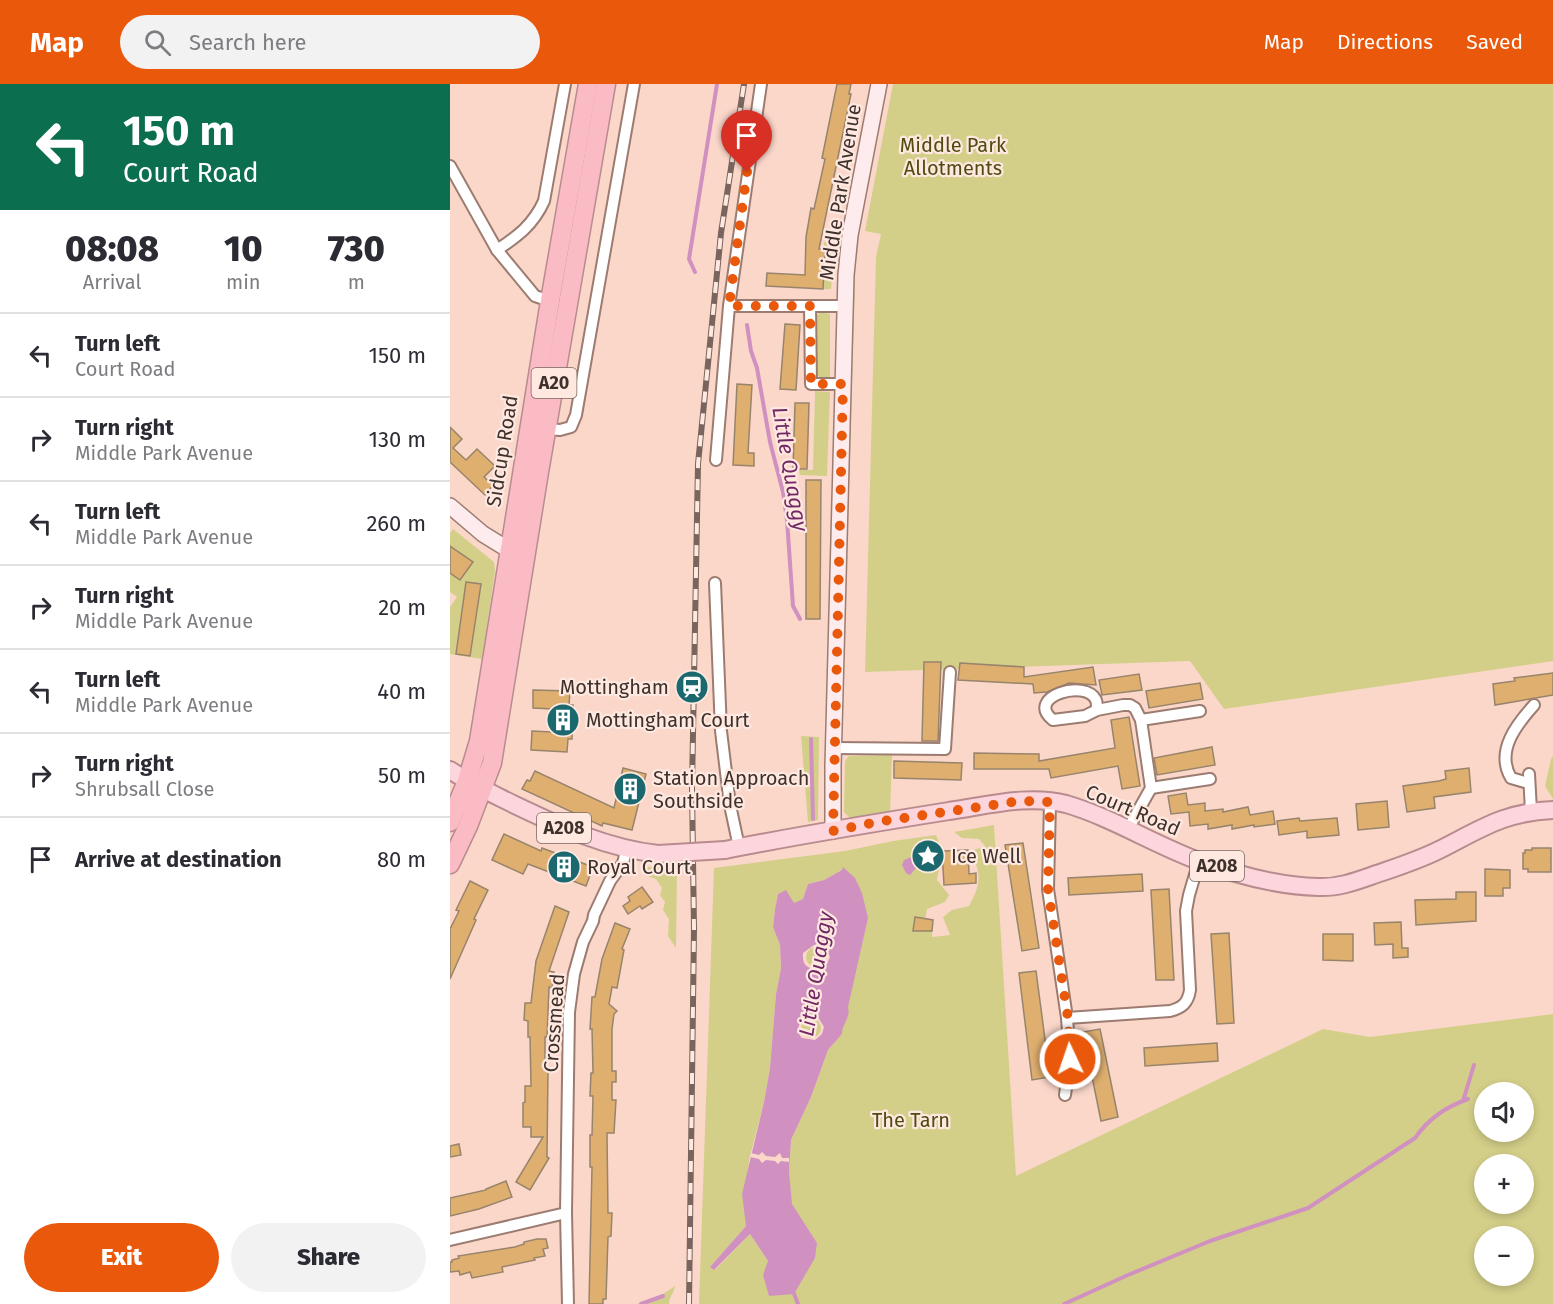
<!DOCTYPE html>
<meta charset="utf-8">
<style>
:root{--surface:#fff;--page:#f2f2f3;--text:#2b2b33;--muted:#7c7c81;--line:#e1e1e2;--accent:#ea580c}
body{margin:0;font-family:"Fira Sans",sans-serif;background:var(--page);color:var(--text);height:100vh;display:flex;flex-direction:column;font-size:22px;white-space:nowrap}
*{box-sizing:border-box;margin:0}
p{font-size:20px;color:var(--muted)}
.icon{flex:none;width:33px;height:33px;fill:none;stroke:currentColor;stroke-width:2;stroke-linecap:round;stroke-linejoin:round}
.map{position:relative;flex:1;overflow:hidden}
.details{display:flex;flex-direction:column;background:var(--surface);width:450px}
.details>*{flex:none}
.banner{background:#0b6e4f;color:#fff;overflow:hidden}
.fabs{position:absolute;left:1024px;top:998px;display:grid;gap:12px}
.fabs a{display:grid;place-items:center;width:60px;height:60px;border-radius:50%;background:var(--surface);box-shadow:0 3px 9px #0003;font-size:30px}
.pin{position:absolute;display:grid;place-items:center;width:51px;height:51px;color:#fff;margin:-62px -26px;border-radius:50% 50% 50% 0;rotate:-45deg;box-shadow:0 0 6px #0007}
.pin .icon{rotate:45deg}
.me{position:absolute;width:66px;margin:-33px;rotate:357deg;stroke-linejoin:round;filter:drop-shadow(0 0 4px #0008)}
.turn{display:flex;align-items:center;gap:21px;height:126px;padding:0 24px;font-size:27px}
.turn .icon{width:78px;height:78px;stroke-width:2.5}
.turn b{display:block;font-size:42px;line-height:51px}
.eta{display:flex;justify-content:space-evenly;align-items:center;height:102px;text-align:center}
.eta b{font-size:36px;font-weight:800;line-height:42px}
.button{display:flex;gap:12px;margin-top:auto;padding:12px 24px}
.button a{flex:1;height:69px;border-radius:36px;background:var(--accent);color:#fff;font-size:24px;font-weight:800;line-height:69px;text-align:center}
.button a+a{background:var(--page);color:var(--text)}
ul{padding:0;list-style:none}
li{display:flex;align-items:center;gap:18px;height:84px;padding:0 24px;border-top:2px solid var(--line)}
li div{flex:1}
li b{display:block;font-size:22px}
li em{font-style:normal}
header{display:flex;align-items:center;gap:36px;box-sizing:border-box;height:84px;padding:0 30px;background:var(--accent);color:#fff}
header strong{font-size:28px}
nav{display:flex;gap:33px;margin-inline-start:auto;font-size:21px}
.search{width:420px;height:54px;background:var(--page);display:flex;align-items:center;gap:15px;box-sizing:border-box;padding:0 21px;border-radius:33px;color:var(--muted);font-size:22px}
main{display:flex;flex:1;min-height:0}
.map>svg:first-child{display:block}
</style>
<header>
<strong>Map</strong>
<div class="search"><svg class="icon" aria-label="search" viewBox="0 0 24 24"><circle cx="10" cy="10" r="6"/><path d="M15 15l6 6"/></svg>Search here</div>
<nav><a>Map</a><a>Directions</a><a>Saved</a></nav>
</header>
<main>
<section class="details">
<div class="banner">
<div class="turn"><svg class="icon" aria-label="left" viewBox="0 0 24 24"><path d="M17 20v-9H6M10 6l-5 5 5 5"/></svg><div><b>150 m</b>Court Road</div></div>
</div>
<div class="eta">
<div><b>08:08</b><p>Arrival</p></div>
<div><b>10</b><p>min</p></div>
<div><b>730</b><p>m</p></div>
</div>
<ul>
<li><svg class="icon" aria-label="left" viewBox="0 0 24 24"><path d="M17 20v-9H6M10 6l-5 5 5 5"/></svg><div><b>Turn left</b><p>Court Road</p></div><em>150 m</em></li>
<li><svg class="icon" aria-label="right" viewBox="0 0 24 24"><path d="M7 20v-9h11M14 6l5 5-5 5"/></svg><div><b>Turn right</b><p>Middle Park Avenue</p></div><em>130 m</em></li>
<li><svg class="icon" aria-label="left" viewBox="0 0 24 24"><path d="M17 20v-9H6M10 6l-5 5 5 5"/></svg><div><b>Turn left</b><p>Middle Park Avenue</p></div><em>260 m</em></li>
<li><svg class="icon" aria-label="right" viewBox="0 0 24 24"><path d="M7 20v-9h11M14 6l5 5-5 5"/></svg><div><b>Turn right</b><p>Middle Park Avenue</p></div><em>20 m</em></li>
<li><svg class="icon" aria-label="left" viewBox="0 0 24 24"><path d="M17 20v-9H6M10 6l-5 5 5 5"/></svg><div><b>Turn left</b><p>Middle Park Avenue</p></div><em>40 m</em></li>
<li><svg class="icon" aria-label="right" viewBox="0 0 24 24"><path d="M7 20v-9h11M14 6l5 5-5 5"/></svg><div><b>Turn right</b><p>Shrubsall Close</p></div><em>50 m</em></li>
<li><svg class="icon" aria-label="arrive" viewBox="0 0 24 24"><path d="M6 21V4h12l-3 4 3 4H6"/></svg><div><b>Arrive at destination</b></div><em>80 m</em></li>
</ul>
<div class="button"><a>Exit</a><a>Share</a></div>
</section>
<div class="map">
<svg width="1103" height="1220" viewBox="0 0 1103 1220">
<rect width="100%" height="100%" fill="#fbd7ca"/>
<g fill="#d3cf89" fill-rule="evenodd">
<path d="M443,0H1103V577L774,625L740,577L415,588L426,173L431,150L415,147Z"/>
<path d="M374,158L385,160L381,205H373Z"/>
<path d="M403,194H405L392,648L391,647Z"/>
<path d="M371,228L380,230V293L371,294L364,288L365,233Z"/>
<path d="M365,307L380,308L377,392L350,391L349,386H363Z"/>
<path d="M3,445L44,478L45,487L32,575L0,570V523L7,513L0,508V489L10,496L23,478L0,462V449ZM16,498L31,501L20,572L6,569Z"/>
<path d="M351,652L369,653L368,736L358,738Z"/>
<path d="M442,671L440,729L400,734L394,728L395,677L399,672Z"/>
<path d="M1103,672V715L1095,702L1101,675Z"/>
<path d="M544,741L566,1092L873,945L920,953L1103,930V1220H249L264,784L395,767L443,757L486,751C494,768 490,779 487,796L499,811L495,818L477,825L475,836H483L482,853L500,851L493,833L502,826L519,822C532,798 531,791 521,767L535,762L529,755L512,754L504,748ZM392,786L398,933L392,944V950L378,966L361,1013L341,1056L339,1087L340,1106L319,1212L318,1177L300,1150L265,1186L261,1182L296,1142L299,1076L314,1018L320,984L326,910L331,884L330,861L323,843L325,825L328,810L332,808L343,820L353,815L358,800L374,796ZM1035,1008H1074V1047H1035ZM1035,1080H1074V1119H1035ZM1035,1152H1074V1191H1035Z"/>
<path d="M236,781L227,787L226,864L218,852L219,835L213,826L215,818L210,811L212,804L206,795L194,791L198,783Z"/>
<circle cx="366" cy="873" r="10"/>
<circle cx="361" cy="944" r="10"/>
<path d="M225,1202C224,1209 219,1213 219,1220H187L210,1212Z"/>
</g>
<g fill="#d091c1" fill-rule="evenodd">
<path d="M464,772L467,778L466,784L460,791L456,789L452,781L454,776Z"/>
<path d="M393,783L405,794L412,809L418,834L398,923C401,934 392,940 392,950L378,966L361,1013L341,1056L339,1087L342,1120L367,1159L365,1174L344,1210L319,1212L313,1191L318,1177L300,1150L264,1186L260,1183L296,1142L292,1110L314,1018L320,984L326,910L331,884L330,861L323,843L325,825L328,810L336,806L344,819L353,815L358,800L374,796L392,786ZM373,860L380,873L377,880L370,885C358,885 352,882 353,869L364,861ZM360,931L368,933L374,943L372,950L365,956L352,954C344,945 350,936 360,931Z"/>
</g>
<path fill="#fbd7ca" d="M312,1068L316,1072L325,1073L330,1069L332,1074H339V1078L331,1077L328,1080L325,1077L316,1076L312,1079L309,1075L300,1073L301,1069L309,1071Z"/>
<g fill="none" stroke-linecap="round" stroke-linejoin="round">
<g stroke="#d091c1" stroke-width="4">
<path d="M245,188L239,175L267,0"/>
<path d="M297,241L301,267L307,284L320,358L333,408L337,436L343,522L350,535"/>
<path d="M361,655L363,735"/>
<path d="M467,775L469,772"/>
<path d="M1013,1017L1024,981"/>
<path d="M343,1207L348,1220"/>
<path d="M191,1220L213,1212"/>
<path d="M614,1220L678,1191L760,1157L858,1124L965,1054C979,1034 996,1023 1018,1015"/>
</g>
</g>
<g fill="#dfaf70" stroke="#98846b" stroke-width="1.5">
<path d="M387,0H401L399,10H401L369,165H375L373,205L316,202L317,189L355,191L356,153L361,124L364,125L375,75L372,74Z"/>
<path d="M335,240L350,241L346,306L330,305Z"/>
<path d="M287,300L302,301L298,369H304V382L283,381Z"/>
<path d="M345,319H359L357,385H343Z"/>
<path d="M0,343L12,355L3,364L16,376L27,365L45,382L34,393L43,401L35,411L0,378Z"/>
<path d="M356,396H371L370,535H356Z"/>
<path d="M0,462L23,478L10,496L0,489Z"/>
<path d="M16,498L31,500L20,572L6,570Z"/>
<path d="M474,578H491L488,657H472Z"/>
<path d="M510,579L574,583V593L643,583L646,601L619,599L597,608L584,609L583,600L508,596Z"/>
<path d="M1103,589V611L1045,621L1043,600L1065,597L1064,594Z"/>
<path d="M689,590L692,606L652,611L649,596Z"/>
<path d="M750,599L753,615L699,624L696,607Z"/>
<path d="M83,606L120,607L119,621H123L122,655H118L117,668L81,666L82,647L102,648L103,625L83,624Z"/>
<path d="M679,633L690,702L672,705L668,682L601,694L599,685H524V669L589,670V677L665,664L661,636Z"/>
<path d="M762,663L765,681L707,691L704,674Z"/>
<path d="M444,677L512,679L511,696L444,694Z"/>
<path d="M173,684L196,690L182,746L153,739L152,742L72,705L77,696L80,697L85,687L164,724Z"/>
<path d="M1019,684L1021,708L984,713L985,724L957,728L953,702L989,697L996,695L995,687Z"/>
<path d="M736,709L738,721L755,719V727L773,725V728L798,723L800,731L823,727L825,740L804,743V741L782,745V741L758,745V740L740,742L739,728L721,730L718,712Z"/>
<path d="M937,717L939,743L908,746L906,720Z"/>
<path d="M849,734L850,737L887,734L889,751L857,754V747L829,751L827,737Z"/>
<path d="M54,750L91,767L92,764L143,783L136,802L78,780L73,790L42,776Z"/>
<path d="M573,759L589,864L572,867L555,761Z"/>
<path d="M1082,764H1101V788H1078V785H1073V769H1075V766H1082Z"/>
<path d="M518,766L519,790L526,789V799L494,801L492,767Z"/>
<path d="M1035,785L1060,786V804H1053V812H1035Z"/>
<path d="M692,790L693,807L619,811L618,794Z"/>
<path d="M20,797L38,806L24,835L26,836L0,895V845L9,827L6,826Z"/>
<path d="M192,803L203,818L192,825L190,822L178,830L173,822L180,817L178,813Z"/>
<path d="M719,805L724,896H706L701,806Z"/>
<path d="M1006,808H1026V837L966,841L965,816L1006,815Z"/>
<path d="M105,822L119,828L99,887L104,888L102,904L99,903L97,953H95V986H98L97,1073L99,1074L80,1106L66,1098L93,1053H81V1043H73V1019L75,1018V1002H81L80,953H78V937L74,936L75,919H81L86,877Z"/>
<path d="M465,833L483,836L482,847H463Z"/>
<path d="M951,838L952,864H958V873L943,874V860L925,861L924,839Z"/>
<path d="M165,839L180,845L172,865L174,866L167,904L162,903L159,920L167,927L164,930L162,945V987H166V998H162V1016H166L164,1049H157L158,1129H162L161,1152L158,1153L156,1215H153V1220H139L142,1083H140V1051H142L143,1012H140L141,989H143L142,945H140L142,913H145L152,875Z"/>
<path d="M779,849L784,939L767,940L761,850Z"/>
<path d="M873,850H903V877L873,876Z"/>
<path d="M586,887L600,993L582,996L569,889Z"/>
<path d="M650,945L668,1033L651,1037L633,948Z"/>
<path d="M767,959L768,977L695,982L694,964Z"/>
<path d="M9,1060L11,1071L0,1073V1062Z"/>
<path d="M56,1097L62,1113L29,1125L0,1132V1114L36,1106V1105Z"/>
<path d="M87,1155H96L98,1164L93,1165L95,1172L84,1174L85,1176L52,1183L53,1188L22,1194L20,1188L10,1191L9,1187L0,1188V1178H2V1176L9,1174L8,1172L65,1163L74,1160V1158Z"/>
</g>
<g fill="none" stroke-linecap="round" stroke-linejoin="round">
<defs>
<g id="street">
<path d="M0,82L47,166L85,212L100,217"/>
<path d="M47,166C68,152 83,141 94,117L115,0"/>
<path d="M279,222H395"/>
<path d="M360,222L361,300H393"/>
<path d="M97,345L110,346L121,343L126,331L184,0"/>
<path d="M266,376L279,222L311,0"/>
<path d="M265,499L271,647L280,721L289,763"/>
<path d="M647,626C647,625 647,617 646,616C636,594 574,613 603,636L635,632L647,626L673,621H680L685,624L691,636L701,704L678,745"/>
<path d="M691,636L750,627"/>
<path d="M384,664L495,665L500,588"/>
<path d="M1079,690L1081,727"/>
<path d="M1078,699L1061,694C1045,667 1067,640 1084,621"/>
<path d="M701,704L760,695"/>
<path d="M600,718L598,805L617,934L720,927C732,924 738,919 740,906L736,827L739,811L749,777"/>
<path d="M615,1011L620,975L617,934"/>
<path d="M0,1156L116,1129"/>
<path d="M118,1220L116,1129L119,928L124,890L133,858L143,837L144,831L160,797L173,779L177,764"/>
</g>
<g id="secondary">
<path d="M0,422L33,450L59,466"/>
<path d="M383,747V682L396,191L400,151L429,0"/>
</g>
<g id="primary">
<path d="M0,686C21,700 43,710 65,721C111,743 156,764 208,770"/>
<path d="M275,766C349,751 424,739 499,727C536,722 578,710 616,720C661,733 705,761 749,777C787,791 828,802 868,803C887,804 904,798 921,792C944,784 967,777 989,766C1031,745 1054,728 1103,726"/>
</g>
<g id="highway">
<path d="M0,738L17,697L29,657L100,217L138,0"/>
<path d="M0,780L18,742L42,679L89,388L156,0"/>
</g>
</defs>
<use href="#street" stroke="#9c7c70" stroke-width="14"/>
<use href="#secondary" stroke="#9c7c70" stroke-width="18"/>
<use href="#primary" stroke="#b88b8f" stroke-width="20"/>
<use href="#highway" stroke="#b88b8f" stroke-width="21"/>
<use href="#street" stroke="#fff" stroke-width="10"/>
<use href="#secondary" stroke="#feebee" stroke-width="15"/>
<use href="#primary" stroke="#fcd6dc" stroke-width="16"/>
<use href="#highway" stroke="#fabbc5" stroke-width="18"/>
<defs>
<path id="rail" d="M239,1220L244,845L242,704L248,380L271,149L294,0"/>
</defs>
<use href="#rail" stroke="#79655e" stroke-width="6"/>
<use href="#rail" stroke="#fee8e0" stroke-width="4" stroke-dasharray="11" stroke-linecap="butt"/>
<defs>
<path id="primary-bridge" d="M208,770L275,766"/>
</defs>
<use href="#primary-bridge" stroke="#b88b8f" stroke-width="20" stroke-linecap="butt"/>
<use href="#primary-bridge" stroke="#fcd6dc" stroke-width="16"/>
</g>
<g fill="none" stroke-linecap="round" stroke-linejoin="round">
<path stroke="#ea580c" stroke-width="10" stroke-dasharray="0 18" d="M297,88L279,222H360L361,300H393L383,747L427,738L570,717L600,718L598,805L618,934L620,975"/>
</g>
<defs>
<symbol id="station-disc" viewBox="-11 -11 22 22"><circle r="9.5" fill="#1b686e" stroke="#fee8e0"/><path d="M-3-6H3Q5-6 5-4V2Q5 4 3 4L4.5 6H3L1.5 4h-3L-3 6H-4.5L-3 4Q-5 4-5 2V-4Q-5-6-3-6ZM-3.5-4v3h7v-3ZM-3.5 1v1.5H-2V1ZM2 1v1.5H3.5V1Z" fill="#fff"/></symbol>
<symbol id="building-disc" viewBox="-11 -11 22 22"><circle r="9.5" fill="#1b686e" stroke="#fee8e0"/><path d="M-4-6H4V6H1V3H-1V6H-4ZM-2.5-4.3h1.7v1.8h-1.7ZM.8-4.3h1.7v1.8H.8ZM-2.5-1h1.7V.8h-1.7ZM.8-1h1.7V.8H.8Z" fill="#fff"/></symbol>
<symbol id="sight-disc" viewBox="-11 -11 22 22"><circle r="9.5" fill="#1b686e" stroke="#fee8e0"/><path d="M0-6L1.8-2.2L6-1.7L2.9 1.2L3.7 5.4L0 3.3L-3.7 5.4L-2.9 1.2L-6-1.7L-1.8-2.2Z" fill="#fff"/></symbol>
</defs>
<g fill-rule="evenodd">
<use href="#station-disc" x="223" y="584" width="38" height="38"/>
<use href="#building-disc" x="94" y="617" width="38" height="38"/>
<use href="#building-disc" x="161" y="686" width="38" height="38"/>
<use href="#sight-disc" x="459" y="753" width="38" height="38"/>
<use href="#building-disc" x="95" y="764" width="38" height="38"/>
</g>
<g text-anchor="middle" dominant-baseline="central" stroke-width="4.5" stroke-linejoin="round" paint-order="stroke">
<g fill="#fee8e0" stroke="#786862" stroke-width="1.5">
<rect x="81.5" y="284" width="45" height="30" rx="4.5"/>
<rect x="87" y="729" width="54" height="30" rx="4.5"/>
<rect x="740" y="767" width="54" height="30" rx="4.5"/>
</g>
<g font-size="18" font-weight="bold" fill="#3e312c">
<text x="104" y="299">A20</text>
<text x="114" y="744">A208</text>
<text x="767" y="782">A208</text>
</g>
<g font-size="20" fill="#4f4c11" stroke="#fee8e0">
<text x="503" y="61">Middle Park<tspan x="503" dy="23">Allotments</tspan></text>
<text x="461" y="1036">The Tarn</text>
</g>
<g font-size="20" fill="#3e312c" stroke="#fee8e0">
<text transform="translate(390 108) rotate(-81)">Middle Park Avenue</text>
<text transform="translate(52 367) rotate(-81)">Sidcup Road</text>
<text transform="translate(683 726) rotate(23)">Court Road</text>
<text transform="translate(104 939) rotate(-86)">Crossmead</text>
</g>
<g font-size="20" fill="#3e312c" stroke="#fee8e0" text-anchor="start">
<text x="219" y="603" text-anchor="end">Mottingham</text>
<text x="136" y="636">Mottingham Court</text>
<text x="203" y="694">Station Approach<tspan x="203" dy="23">Southside</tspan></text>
<text x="501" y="772">Ice Well</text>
<text x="137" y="783">Royal Court</text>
</g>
<g font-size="21" font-style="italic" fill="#722864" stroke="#fee8e0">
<text transform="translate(340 385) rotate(80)">Little Quaggy</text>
<text transform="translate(366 890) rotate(-81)">Little Quaggy</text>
</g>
</g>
</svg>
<div class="fabs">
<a><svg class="icon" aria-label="sound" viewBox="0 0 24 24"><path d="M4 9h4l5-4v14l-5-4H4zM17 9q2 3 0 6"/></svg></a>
<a>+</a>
<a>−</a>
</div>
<div class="pin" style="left:297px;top:88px;background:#d93025"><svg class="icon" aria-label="arrive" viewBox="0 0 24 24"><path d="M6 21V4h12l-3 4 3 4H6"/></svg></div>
<svg class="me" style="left:620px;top:975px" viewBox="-20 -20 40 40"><circle r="17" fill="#ea580c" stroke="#fff" stroke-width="3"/><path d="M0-11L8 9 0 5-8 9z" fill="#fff"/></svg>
</div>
</main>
